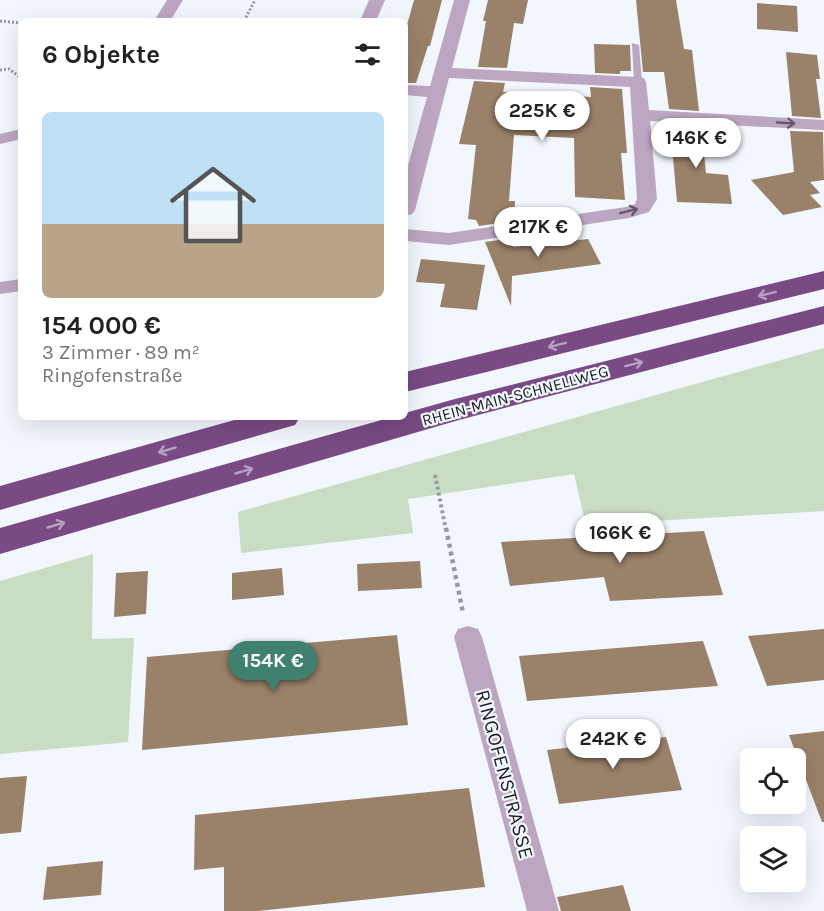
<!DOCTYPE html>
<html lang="de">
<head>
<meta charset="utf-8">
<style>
  :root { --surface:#fff; --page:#f2f2f2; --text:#222; --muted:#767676; --line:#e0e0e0; --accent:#40806f }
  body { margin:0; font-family:Karla,sans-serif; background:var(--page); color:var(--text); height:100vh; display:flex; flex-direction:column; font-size:22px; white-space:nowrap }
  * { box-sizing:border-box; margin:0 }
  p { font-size:20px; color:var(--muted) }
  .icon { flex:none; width:33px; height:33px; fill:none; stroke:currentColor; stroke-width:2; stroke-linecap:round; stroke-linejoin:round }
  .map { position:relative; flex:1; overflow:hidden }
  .panel { position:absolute; left:18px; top:18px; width:390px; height:402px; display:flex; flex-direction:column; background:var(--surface); border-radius:9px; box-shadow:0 6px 24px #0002 }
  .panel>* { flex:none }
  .fabs { position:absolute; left:740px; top:748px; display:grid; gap:12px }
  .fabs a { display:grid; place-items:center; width:66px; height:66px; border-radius:9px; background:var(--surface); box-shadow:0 6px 24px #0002; font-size:30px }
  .price { position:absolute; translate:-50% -51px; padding:0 14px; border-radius:21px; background:#fff; color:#222; font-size:20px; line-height:39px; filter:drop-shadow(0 2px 3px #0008) }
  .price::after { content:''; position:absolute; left:50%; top:36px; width:18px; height:14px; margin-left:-9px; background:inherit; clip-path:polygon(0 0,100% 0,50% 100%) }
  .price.active { background:var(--accent); color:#fff }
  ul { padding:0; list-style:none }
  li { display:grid; align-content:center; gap:12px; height:318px; padding:0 24px }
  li+li { border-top:2px solid var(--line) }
  li span { display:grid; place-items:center; height:186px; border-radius:9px; color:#555 }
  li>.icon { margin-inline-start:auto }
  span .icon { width:108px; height:108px; fill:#fffc; stroke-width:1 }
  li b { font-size:26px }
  h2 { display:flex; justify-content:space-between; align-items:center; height:72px; padding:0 24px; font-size:26px }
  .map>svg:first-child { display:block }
  .green { fill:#c9dcc4 }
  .building { fill:#9a816a }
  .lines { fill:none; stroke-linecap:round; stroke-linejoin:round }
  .path-far2 { stroke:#96999e; stroke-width:3; stroke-dasharray:2 2; stroke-linecap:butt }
  .path-far1 { stroke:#96999e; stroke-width:4; stroke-dasharray:3 3; stroke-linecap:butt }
  .path { stroke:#96999e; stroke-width:4.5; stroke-dasharray:4 4; stroke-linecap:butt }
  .service { fill:#bda6c2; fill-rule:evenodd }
  .minor { fill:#bda6c2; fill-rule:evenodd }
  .motorway { fill:#794a84; fill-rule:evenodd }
  .oneway { stroke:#645b68 }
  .oneway2 { stroke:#b6a0c0 }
  .labels { text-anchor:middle; stroke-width:4.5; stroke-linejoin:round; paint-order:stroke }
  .street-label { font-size:16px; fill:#1b1d1f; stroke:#f2f6fd }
  .near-street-label { font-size:20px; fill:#1b1d1f; stroke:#f2f6fd }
</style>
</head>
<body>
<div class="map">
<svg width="824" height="911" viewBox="0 0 824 911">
  <rect width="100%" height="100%" fill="#f2f6fd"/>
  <path class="green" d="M824,348V511L586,525L574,474L408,499L413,533L241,553L238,512Z
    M93,554L92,639L134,638L128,742L0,754V581Z"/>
  <path class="building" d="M414,0H442L430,46H428L416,83H405V32Z
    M488,0H528L523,24L514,23L507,68L478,67L486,21H483Z
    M636,0H676L684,49L692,50L699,111L669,109L664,72H643Z
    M757,3L797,6L798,32L757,29Z
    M594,44L630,45L631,71H620V74L595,73Z
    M786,52L817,55L820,79H816L821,118L792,116Z
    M474,81L505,83L503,92L591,97L590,87L622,89L627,153H621L625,200L575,197L574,138L514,135L509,201H515L514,221L479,226L476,220L468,219L476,145L459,144Z
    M670,124L701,126L706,173L728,175L732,204L677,202Z
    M790,131L823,132L824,180L810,182L820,193L810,195L822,207L783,215L751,180L794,172Z
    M514,238L513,247L588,239L601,264L512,276L511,306L485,242Z
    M421,259L485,265L477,310L440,307L445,284L416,282Z
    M704,531L723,595L610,601L604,577L510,586L501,542Z
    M420,561L422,588L358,591L357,564Z
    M282,568L284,595L232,600V573Z
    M148,571L146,614L114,617L116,573Z
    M824,629V680L767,686L748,636Z
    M397,635L408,725L142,750L147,657Z
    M703,641L718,686L527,701L519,656Z
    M824,731V822H822L789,735Z
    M666,737L682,790L559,804L547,750Z
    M27,776L21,832L0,834V778Z
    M469,788L485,887L258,911H224V867L194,870L195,815Z
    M103,861L101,895L43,900L47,867Z
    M623,885L631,911H561L557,897Z"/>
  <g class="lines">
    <path class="path-far2" d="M0,21L21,23
      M244,21L255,0
      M0,70L9,69L21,78"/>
    <path class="path-far1" d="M435,475L446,530"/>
    <path class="path" d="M446,528L463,613"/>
    <path class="service" d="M632,43L639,45L642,82L638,85L634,82Z"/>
    <path class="minor" d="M167,0H183L170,21H154Z
      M369,0H385L376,21H360Z
      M454,0H470L452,68L638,77L644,78L646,82L649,110L824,120V130L650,121L657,199L649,212L629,218L449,245L405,241V229L449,233L626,207L635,204L637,199L630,87L449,78L415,210L412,214L405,216V176L427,97L405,95V85L430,86Z
      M21,129V139L0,144V134Z
      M21,279V291L0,294V282Z
      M468,626L478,629L482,637L559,911H527L454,637L458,629Z"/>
    <path class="motorway" d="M824,271V289L405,392V372Z
      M824,306V324L459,420L0,554V528L392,417H405V413L455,399Z
      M245,417H300L295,425L0,510V486Z"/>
  </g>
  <defs><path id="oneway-shaft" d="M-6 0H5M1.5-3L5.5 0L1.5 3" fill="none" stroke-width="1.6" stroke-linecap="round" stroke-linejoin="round" transform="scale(1.5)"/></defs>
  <g class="oneway">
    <use href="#oneway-shaft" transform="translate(786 123) rotate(3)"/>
    <use href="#oneway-shaft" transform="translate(629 211) rotate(-14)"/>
  </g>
  <g class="oneway2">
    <use href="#oneway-shaft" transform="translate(767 294) rotate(166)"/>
    <use href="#oneway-shaft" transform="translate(557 345) rotate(166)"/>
    <use href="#oneway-shaft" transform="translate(634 364) rotate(-14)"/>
    <use href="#oneway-shaft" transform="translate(167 450) rotate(164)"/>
    <use href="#oneway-shaft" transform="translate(244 471) rotate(-16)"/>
    <use href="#oneway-shaft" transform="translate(56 525) rotate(-16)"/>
  </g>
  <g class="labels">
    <g class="street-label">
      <text transform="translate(515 395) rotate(-15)" y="6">RHEIN-MAIN-SCHNELLWEG</text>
    </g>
    <g class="near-street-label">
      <text transform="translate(505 774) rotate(75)" y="7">RINGOFENSTRASSE</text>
    </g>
  </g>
</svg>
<div class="fabs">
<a><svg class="icon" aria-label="locate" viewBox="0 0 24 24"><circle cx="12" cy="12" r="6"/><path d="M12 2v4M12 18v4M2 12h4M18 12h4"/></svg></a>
<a><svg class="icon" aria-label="layers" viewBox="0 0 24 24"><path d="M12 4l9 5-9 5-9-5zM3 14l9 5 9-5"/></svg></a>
</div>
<b class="price" style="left:542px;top:142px">225K €</b>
<b class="price" style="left:696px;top:169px">146K €</b>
<b class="price" style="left:538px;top:258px">217K €</b>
<b class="price" style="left:620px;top:564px">166K €</b>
<b class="price active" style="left:273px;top:692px">154K €</b>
<b class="price" style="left:613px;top:770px">242K €</b>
<section class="panel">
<h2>6 Objekte<svg class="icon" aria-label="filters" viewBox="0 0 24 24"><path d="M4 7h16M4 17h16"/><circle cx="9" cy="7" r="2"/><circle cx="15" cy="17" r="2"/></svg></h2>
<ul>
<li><span style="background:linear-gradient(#bfe0f5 60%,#b9a48a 0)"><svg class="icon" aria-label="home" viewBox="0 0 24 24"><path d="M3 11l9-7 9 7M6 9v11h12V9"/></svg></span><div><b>154 000 €</b><p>3 Zimmer · 89 m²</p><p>Ringofenstraße</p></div></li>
</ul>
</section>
</div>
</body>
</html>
